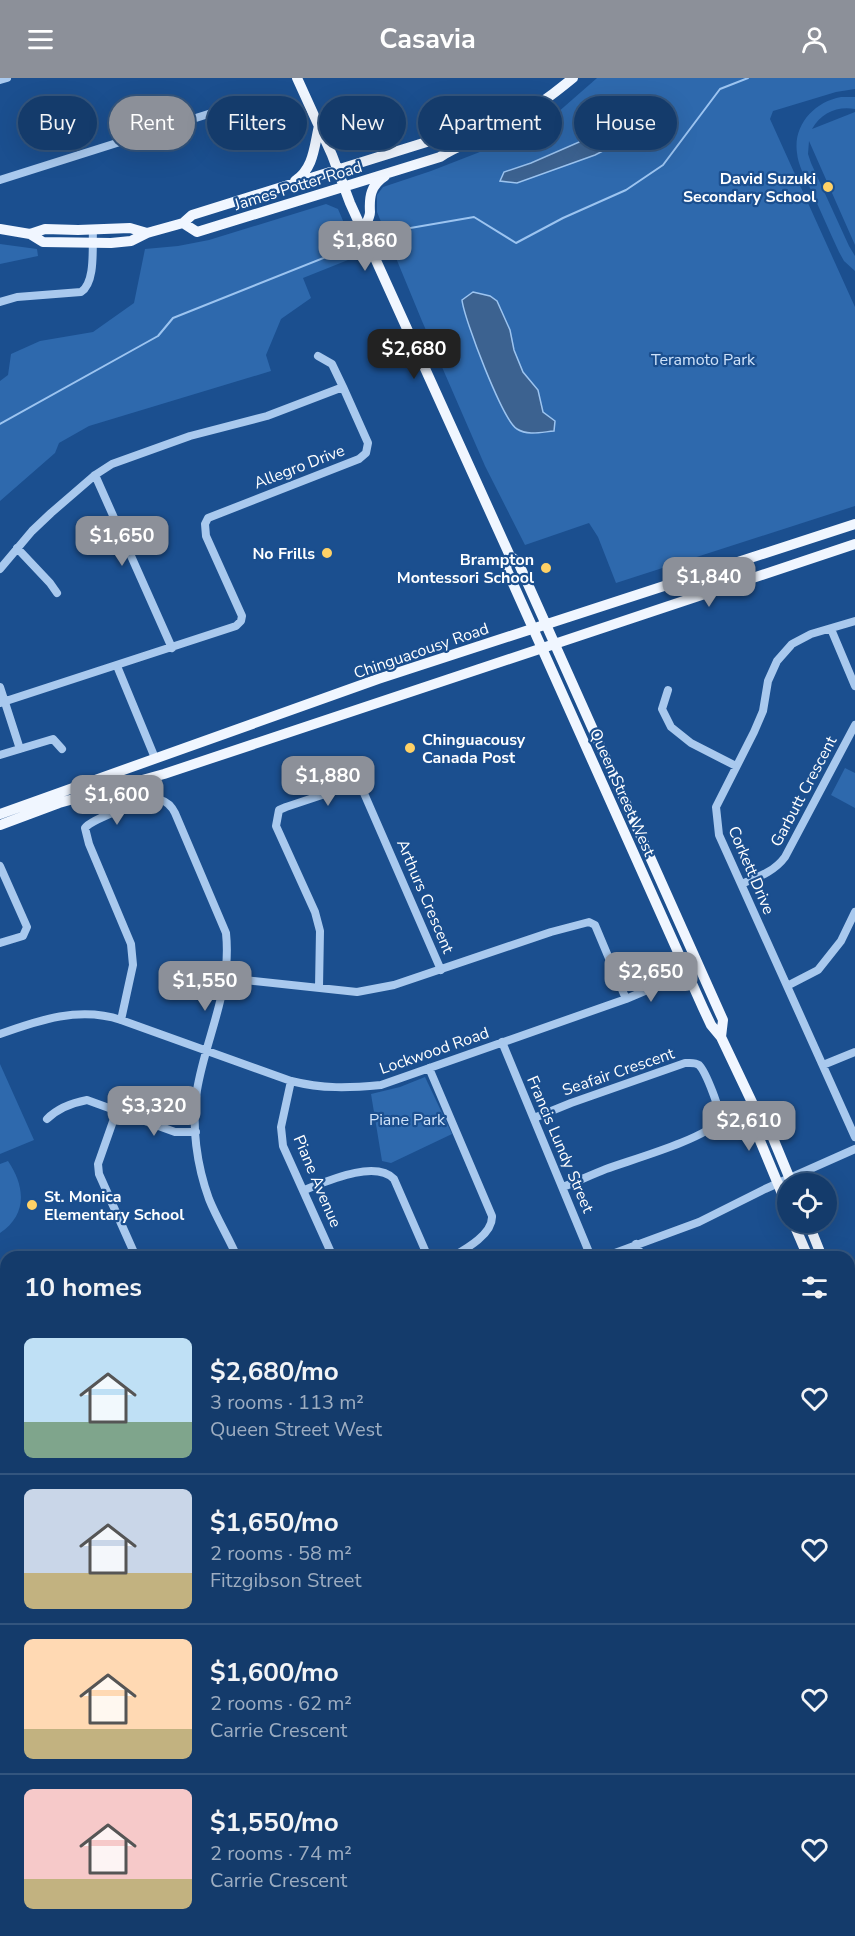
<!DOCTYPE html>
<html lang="en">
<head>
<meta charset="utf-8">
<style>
  :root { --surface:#143b6b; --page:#214673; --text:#f1f3f6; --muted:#9dadc1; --line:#33557e; --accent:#8c9099 }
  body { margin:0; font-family:"Nunito Sans",sans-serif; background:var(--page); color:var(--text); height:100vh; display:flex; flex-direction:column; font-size:22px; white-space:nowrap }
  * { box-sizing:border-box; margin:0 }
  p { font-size:20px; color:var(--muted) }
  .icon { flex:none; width:33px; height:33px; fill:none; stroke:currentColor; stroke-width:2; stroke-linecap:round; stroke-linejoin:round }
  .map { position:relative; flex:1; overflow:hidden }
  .sheet { position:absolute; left:0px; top:1173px; width:855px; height:686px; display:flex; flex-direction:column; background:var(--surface); border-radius:18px 18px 0 0; box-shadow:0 6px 24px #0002,0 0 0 2px var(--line) }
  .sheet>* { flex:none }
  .top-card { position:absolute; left:18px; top:18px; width:819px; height:54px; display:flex; gap:12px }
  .tools { position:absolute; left:777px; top:1095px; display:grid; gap:12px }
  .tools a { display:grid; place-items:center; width:60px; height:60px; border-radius:50%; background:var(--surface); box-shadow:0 6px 24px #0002,0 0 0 2px var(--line); font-size:30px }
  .price { position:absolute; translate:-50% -51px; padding:0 14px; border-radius:12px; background:var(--accent); color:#fff; font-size:20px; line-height:39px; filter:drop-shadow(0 2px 3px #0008) }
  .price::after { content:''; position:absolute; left:50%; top:36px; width:18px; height:14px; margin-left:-9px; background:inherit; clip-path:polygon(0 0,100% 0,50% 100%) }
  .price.active { background:#222; color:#fff }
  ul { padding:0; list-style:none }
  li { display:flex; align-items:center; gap:18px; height:150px; padding:0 24px }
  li+li { border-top:2px solid var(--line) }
  li span { display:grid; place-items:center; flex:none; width:168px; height:120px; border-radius:9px; color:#555 }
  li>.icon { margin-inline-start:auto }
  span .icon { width:72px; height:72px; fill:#fffc; stroke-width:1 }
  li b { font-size:26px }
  h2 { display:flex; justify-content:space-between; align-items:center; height:72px; padding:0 24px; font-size:26px }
  .tag { padding:0 21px; border-radius:27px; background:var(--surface); box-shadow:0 6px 24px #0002,0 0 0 2px var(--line); font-size:21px; line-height:54px }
  .tag.active { background:var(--accent); color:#fff }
  header { display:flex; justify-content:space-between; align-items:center; height:78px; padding:0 24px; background:var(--accent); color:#fff; font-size:27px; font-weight:700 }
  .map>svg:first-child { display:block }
  .green { fill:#2e69ad }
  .water { fill:#3c6290; stroke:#9cc4f0; stroke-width:1.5 }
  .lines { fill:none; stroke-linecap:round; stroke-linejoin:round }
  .stream { stroke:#9cc4f0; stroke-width:2 }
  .minor { stroke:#a9c9ee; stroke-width:8 }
  .major { stroke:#f0f6ff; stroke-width:10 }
  .poi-dot { fill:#ffd166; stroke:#1b4f8f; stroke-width:2 }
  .labels { text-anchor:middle; stroke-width:4.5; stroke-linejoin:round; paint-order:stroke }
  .poi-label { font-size:16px; font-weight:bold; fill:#fff; stroke:#1b4f8f; text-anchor:end }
  .street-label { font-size:16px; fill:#fff; stroke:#1b4f8f }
  .park-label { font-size:16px; fill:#cfe3fa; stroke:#1b4f8f }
</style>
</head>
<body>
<header><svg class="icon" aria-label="menu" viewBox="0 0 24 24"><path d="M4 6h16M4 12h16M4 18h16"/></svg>Casavia<svg class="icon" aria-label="person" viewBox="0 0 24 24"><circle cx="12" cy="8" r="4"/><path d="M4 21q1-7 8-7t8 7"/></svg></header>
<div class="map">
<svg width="855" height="1858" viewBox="0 0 855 1858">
  <rect width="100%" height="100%" fill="#1b4f8f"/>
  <path class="green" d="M597,0H855V11L836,14L773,33L770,41L855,229V428L616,505L598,459L589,445L525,467L485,388L422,243L377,134V117L383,109L431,93L513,61L557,35Z
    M841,19H855V31C837,28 821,35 812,51L855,34V167L809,63L808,76L811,85L849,168L855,178V193L844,183L839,174C829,153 820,131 810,110C805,99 798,87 797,75C793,47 814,24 841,19Z
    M326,126L338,131L358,178L303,200L311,220L281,241L266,277L271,293L89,348L59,365L55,375L0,423V303L8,297L11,276L40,263L93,254L134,225L145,171L178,168L209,162Z
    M0,166L37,171L38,178L0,186Z
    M845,690L855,695V730L831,717Z
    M0,986L34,1062L0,1076Z
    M425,999L452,1056L391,1085L382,1083L371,1016L400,1009Z
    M8,1083C25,1108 28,1136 0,1155V1086Z
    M855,1479V1858H401L399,1853L849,1852V1483Z"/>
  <path class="water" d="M627,23L638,26L646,25L650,31L619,65L595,77L517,105L500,103L504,94L531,85L586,61L598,59L622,34L620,25Z
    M473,214L490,218L497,223L510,252L514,272L523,294L538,312L543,334L555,343L554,353C542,354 528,358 517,351C503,343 464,241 462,222Z"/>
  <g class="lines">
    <path class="stream" d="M393,153L474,139L516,165L563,140L626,112L663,87L720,11L748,0
      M0,346L158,258L173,240L351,169"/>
    <path class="minor" d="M0,2L7,0
      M0,102L240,26L259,28
      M0,224L17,219L81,214C96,204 92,169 93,152
      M318,278L332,286L343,309
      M95,397L172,570
      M17,470L50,505L57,515
      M0,491L32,453L51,435L95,397L112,386L190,358L267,338L343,309L368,365L366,375L359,381L208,440L205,446L206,458L242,538L241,543L236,548L0,625
      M855,543L811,556L792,566L777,583L768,603L763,633L754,654L716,729L719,757L855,1059
      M831,551L855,608
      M117,588L155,680
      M0,609L20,671
      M668,612L662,631L671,649L691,665L736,688
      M0,677L53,661L62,671
      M0,788L27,849L23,858L0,865
      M741,806C758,799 774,794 785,779L855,647
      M226,900L357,914L394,907L551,854L589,844L595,847L626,921
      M787,908L818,892L841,863L855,834
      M319,909L320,853L315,834L276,748L279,732L286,729L346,709L356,708L363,713L441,892
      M121,942L133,887L131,866L89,766L85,750C91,741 150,719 161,722C168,724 172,729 175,735L226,855C232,913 206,958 197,1012C191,1048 197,1088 209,1121C217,1141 229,1160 237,1179
      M0,956C39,942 80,928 121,942L291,1003C323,1011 349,1010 381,1007L626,921L666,904
      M502,964L591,1179
      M823,987L855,974
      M429,990L492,1138C493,1156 466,1171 452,1179
      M291,1003L281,1049L283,1068L333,1179
      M117,1032L98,1086L99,1096L136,1179
      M534,1040L571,1025L685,985C690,985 695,984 699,987C706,994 721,1033 720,1042C706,1061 630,1082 606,1091C591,1097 578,1103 563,1109
      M47,1041C58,1030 71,1025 87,1022L175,1054H196
      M304,1112C325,1104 375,1081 394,1101L428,1179
      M636,1166L642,1179
      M604,1179L699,1144L765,1111L855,1071
      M0,1322H6
      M849,1473L855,1469"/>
    <path class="major" d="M297,0L332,77L350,125L510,478L518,484L723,942L721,959
      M295,103C314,90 314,69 319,48
      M183,145L197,154L440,79C458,67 479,61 499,50C526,37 550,19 573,0
      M0,151L30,156L43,164L111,165L131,163L147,155L183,145L192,137L433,62L455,69
      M363,153C365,147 370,140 370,134C369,118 371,107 385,98
      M30,156L45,151L78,152L130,150L147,155
      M510,478L506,490L703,930L711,947L721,959L759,1039L768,1048L792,1106
      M0,736L378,601L855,446
      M0,747L59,725L164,696L855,466
      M666,904L676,894L686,890L690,892
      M759,1039L756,1053L788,1130
      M793,1144L808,1179
      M808,1144L822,1179
      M849,1260L855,1275"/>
  </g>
  <g class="poi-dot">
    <circle cx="828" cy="109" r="6"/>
    <circle cx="327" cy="475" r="6"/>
    <circle cx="546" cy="490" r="6"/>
    <circle cx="410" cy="670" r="6"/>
    <circle cx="32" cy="1127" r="6"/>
  </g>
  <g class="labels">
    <g class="poi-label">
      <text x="816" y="106">David Suzuki<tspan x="816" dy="18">Secondary School</tspan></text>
      <text x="315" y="481">No Frills</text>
      <text x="534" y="487">Brampton<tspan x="534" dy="18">Montessori School</tspan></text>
      <text x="422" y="667" text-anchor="start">Chinguacousy<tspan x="422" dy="18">Canada Post</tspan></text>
      <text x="44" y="1124" text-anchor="start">St. Monica<tspan x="44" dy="18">Elementary School</tspan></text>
    </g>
    <g class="street-label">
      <text transform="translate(298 107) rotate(-17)" y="6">James Potter Road</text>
      <text transform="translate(299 388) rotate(-21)" y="6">Allegro Drive</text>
      <text transform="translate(421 572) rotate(-19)" y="6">Chinguacousy Road</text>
      <text transform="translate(803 713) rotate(-62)" y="6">Garbutt Crescent</text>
      <text transform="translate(623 714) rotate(66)" y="6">Queen Street West</text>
      <text transform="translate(752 792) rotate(67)" y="6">Corkett Drive</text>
      <text transform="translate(426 818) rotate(67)" y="6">Arthurs Crescent</text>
      <text transform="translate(434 972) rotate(-19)" y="6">Lockwood Road</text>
      <text transform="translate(618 993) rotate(-19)" y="6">Seafair Crescent</text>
      <text transform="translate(561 1066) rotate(67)" y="6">Francis Lundy Street</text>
      <text transform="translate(318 1103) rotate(67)" y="6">Piane Avenue</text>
    </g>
    <g class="park-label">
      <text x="703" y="287">Teramoto Park</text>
      <text x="407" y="1047">Piane Park</text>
    </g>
  </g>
</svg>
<div class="tools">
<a><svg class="icon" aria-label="locate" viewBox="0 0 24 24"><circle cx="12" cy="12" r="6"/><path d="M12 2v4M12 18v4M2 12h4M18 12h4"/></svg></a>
</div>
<b class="price" style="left:365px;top:194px">$1,860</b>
<b class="price active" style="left:414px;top:302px">$2,680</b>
<b class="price" style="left:122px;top:489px">$1,650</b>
<b class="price" style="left:709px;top:530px">$1,840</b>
<b class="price" style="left:328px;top:729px">$1,880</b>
<b class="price" style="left:117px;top:748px">$1,600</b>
<b class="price" style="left:651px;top:925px">$2,650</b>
<b class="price" style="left:205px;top:934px">$1,550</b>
<b class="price" style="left:154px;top:1059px">$3,320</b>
<b class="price" style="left:749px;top:1074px">$2,610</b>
<div class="top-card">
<a class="tag">Buy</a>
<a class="tag active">Rent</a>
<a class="tag">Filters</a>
<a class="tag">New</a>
<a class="tag">Apartment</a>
<a class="tag">House</a>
</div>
<section class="sheet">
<h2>10 homes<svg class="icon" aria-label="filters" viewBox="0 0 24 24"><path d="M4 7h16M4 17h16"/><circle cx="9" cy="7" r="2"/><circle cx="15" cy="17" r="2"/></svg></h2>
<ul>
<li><span style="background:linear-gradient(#bfe0f5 70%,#7fa58c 0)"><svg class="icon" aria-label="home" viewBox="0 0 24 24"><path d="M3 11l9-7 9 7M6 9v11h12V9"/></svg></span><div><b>$2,680/mo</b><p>3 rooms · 113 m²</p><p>Queen Street West</p></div><svg class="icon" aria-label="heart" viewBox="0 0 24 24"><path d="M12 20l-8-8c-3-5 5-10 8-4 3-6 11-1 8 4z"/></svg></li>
<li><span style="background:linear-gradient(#c9d6e8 70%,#c2b280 0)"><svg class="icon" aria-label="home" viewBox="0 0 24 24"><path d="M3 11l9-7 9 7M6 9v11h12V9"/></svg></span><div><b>$1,650/mo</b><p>2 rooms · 58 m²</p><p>Fitzgibson Street</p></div><svg class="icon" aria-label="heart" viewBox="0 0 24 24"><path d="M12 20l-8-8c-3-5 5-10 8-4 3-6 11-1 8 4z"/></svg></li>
<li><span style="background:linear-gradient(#ffd9b3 75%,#c2b280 0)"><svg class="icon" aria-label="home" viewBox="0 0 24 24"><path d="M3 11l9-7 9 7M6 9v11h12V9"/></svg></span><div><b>$1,600/mo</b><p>2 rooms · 62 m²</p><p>Carrie Crescent</p></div><svg class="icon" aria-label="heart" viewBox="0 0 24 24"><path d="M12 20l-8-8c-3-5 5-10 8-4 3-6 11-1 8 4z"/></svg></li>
<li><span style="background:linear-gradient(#f6c9c9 75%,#c2b280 0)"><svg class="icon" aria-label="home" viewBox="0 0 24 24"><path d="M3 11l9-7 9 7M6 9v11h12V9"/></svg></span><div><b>$1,550/mo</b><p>2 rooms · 74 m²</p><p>Carrie Crescent</p></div><svg class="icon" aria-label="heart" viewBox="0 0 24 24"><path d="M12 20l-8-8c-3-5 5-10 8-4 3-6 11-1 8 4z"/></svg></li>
</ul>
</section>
</div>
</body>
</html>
